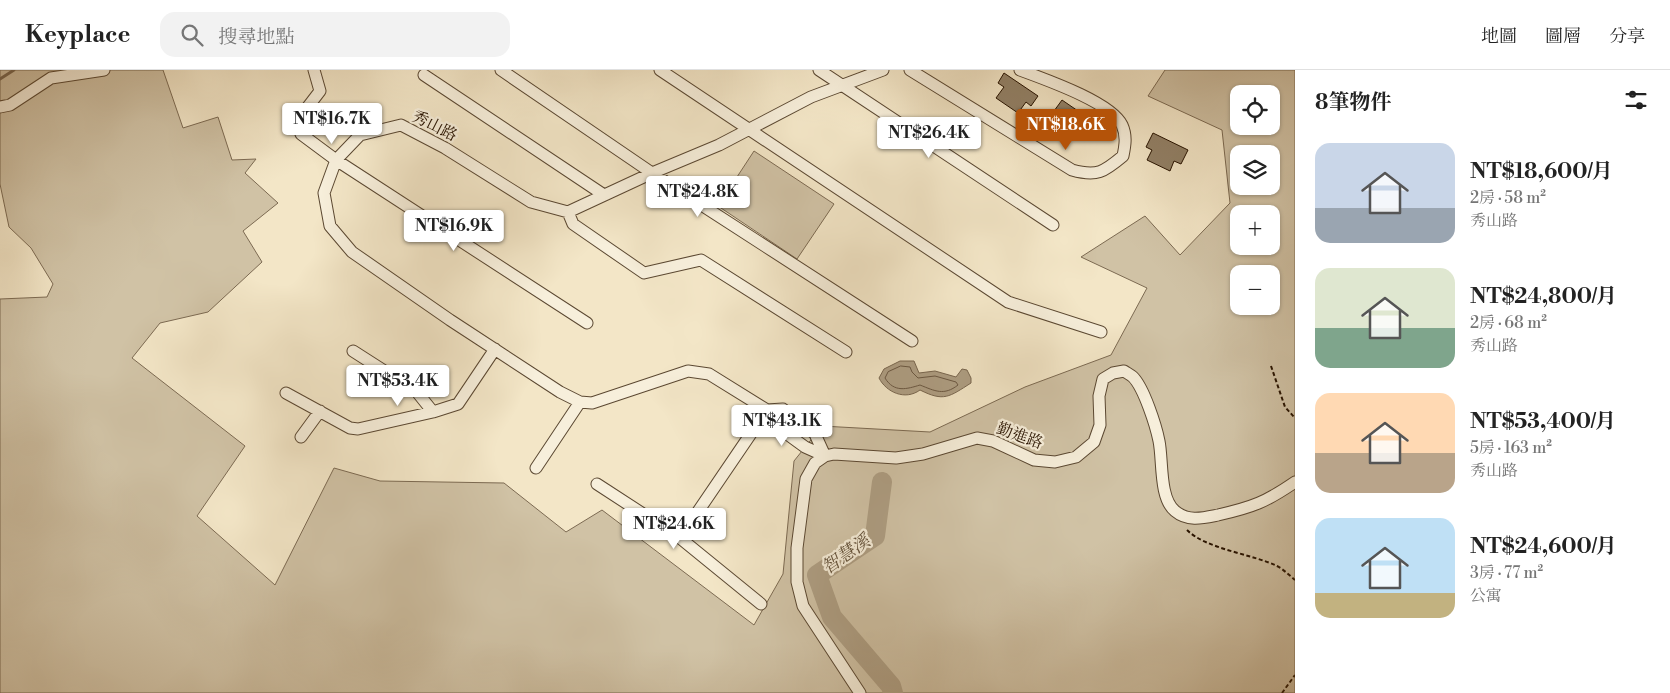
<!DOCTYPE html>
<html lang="zh-TW">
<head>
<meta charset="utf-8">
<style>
  :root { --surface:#fff; --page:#f2f2f2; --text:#222; --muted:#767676; --line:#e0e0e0; --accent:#b45309 }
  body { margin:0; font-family:"Libre Bodoni","Noto Serif TC",serif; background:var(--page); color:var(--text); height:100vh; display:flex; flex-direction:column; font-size:19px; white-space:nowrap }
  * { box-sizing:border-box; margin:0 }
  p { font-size:16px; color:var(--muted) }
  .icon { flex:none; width:28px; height:28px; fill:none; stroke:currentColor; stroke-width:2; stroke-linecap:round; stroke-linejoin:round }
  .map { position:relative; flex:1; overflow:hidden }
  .details { display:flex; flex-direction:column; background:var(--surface); width:375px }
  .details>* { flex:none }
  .buttons { position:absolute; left:1230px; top:15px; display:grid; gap:10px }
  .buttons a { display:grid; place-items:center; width:50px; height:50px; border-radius:10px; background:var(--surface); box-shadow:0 1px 4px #0004; font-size:25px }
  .price { position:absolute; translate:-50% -42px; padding:0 11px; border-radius:5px; background:#fff; color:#222; font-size:16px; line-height:32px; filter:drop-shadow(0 1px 2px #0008) }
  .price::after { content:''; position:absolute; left:50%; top:30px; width:15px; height:11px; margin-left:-8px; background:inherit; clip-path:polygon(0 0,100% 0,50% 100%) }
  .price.current { background:var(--accent); color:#fff }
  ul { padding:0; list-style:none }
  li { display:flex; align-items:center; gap:15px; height:125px; padding:0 20px }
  li span { display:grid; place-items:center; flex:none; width:140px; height:100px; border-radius:15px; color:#555 }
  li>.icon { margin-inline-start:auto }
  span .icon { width:60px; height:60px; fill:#fffc; stroke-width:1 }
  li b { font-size:21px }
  h2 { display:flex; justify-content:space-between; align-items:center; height:60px; padding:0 20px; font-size:21px }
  header { display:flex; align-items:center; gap:30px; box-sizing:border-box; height:70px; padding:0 25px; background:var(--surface); border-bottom:1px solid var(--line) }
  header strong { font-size:24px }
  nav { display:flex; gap:28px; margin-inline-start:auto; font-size:18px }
  .search { width:350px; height:45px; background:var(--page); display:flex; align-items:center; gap:12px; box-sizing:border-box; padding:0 18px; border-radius:15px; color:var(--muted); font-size:19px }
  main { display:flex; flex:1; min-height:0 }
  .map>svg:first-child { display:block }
  .green { fill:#d0c2a5; stroke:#7c6a52; fill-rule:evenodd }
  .water { fill:#ae9e83; stroke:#78664f }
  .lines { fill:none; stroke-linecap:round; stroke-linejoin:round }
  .shore { stroke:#6b5842; stroke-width:1 }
  .stream { stroke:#78664f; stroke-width:3 }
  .river { stroke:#ae9e83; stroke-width:20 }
  .building { fill:#928167; stroke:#281300 }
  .minor-casing { stroke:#5b4832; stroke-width:13 }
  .path { stroke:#281300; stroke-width:2; stroke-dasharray:4 2.5; stroke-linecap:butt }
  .minor { stroke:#f7efdb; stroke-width:11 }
  .labels { text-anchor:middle; stroke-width:4.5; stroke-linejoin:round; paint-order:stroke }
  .street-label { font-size:16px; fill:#281300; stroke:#f7efdb }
  .water-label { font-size:18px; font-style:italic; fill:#64523b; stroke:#f7efdb }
</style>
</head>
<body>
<header>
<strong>Keyplace</strong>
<div class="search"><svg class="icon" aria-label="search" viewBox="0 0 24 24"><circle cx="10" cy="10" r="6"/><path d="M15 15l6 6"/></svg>搜尋地點</div>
<nav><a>地圖</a><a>圖層</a><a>分享</a></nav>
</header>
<main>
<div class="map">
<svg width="1295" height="623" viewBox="0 0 1295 623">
  <rect width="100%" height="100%" fill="#f3e6c7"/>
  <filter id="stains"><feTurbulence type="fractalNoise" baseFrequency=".004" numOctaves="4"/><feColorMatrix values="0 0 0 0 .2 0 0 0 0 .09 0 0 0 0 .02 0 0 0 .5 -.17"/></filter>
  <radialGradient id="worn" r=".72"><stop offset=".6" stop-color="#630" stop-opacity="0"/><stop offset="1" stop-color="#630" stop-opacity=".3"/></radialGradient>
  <path class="green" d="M0,0H163L183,58L218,47L232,90L256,89L245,103L278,133L243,161L262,192L208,242L160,253L132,288L245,376L197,446L275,515L334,398L380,411L504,413L566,462L602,440L754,555L783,504L794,391L822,356L930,362L1025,317L1111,285L1147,218L1081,187L1145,146L1180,185L1230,133L1222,60L1148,26L1165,0H1295V623H0V229L47,227L53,214L31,178L9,157L0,114ZM1239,24H1271V56H1239ZM1239,84H1271V116H1239ZM1239,144H1271V176H1239ZM1239,204H1271V236H1239Z
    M754,81L834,134L797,189L718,136Z"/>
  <path class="water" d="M900,291H914L919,303L935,301L956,307L962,299L967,300L971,308V313C949,327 944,332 920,320C905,331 886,322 879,308L884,299Z"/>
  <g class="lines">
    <path class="shore" d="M901,296L910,297L912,302L918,308L935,306L956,312L958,315C944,326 935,321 920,315C907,319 894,323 885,308L888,302Z"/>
    <path class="stream" d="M0,9L14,0"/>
    <path class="river" d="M882,412L875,466L817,505L832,547L891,616L893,623"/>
  </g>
  <path class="building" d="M1004,3L1038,26L1031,36L1026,32L1018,43L996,28L1004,17L998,13Z
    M1062,30L1097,54L1089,65L1082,60L1076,68L1056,54L1062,46L1054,41Z
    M1153,63L1188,80L1181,94L1174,91L1170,101L1147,90L1152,80L1146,77Z
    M786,347L803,359L798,366L781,354Z"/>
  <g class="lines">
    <g class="minor-casing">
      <path id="minor" d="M314,0L320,21L297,51L301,64L336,90L587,253
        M501,0L652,103L912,271
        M660,0L1008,232L1101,262
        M819,0L1053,155
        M910,0L1072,100C1097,107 1104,102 1123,86C1125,76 1127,66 1122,55C1111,32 1044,9 1020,0
        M424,5L604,125
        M0,37L10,35L51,8L104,0
        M568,142L573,154L644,203L701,190L846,282
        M353,281L417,322L433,342
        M286,323L350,358L358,359L433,342L458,334L495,279
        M767,340L772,353L805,377L825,386
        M301,367L320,341
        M825,386L815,364L783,339L767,340L709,304L688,301L592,333L580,332L560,322L450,250L352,182L330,156L324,123L336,90L360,65L401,55L445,78L531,132L568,142L652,103L719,75L811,27L883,0
        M536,398L580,332
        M597,414L680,468L761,534
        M680,468L767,340
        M860,623L803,536L797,512V478L806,409L815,393L825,386L834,384L896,388L923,384L977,368L993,371L1034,390L1055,392L1076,387L1094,372L1100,355L1099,326L1103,309L1113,303L1124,301C1127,303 1131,305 1133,307C1144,318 1156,356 1159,371C1163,390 1159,428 1175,441C1188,452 1203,448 1218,445C1253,437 1266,432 1295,412"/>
    </g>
    <path class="path" d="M1271,296L1285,337L1295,348
      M1187,460C1206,479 1252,484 1277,496C1283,499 1289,505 1295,510
      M1282,623L1295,605"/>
    <use href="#minor" class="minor"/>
  </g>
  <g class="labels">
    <g class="street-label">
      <text transform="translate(435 55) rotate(27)" y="6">秀山路</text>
      <text transform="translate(1020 365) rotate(20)" y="6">勤進路</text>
    </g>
    <g class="water-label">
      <text transform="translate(846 484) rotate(-35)" y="6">智慧溪</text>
    </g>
  </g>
  <rect width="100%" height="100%" filter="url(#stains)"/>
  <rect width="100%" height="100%" fill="url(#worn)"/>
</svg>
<div class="buttons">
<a><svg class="icon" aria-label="locate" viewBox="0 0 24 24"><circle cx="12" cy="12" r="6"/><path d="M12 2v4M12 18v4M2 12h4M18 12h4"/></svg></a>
<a><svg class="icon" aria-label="layers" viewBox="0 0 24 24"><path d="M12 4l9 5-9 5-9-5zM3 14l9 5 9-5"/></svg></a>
<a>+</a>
<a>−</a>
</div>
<b class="price" style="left:332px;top:75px">NT$16.7K</b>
<b class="price current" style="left:1066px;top:81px">NT$18.6K</b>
<b class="price" style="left:929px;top:89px">NT$26.4K</b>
<b class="price" style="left:698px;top:148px">NT$24.8K</b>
<b class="price" style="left:454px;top:182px">NT$16.9K</b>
<b class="price" style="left:398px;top:337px">NT$53.4K</b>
<b class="price" style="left:782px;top:377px">NT$43.1K</b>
<b class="price" style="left:674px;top:480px">NT$24.6K</b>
</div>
<section class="details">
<h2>8筆物件<svg class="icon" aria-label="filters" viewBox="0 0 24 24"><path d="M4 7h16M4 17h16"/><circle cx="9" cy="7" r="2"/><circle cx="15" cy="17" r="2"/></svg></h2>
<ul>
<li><span style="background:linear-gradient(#c9d6e8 65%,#9aa5b1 0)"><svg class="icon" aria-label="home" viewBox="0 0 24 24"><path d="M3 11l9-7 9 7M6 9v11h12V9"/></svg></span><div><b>NT$18,600/月</b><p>2房 · 58 m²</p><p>秀山路</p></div></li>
<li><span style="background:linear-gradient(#dfe7d0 60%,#7fa58c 0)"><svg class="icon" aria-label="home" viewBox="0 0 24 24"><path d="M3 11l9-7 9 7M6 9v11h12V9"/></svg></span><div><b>NT$24,800/月</b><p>2房 · 68 m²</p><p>秀山路</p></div></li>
<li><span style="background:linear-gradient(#ffd9b3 60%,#b9a48a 0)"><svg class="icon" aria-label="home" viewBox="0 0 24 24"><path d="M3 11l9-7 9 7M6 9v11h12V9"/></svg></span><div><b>NT$53,400/月</b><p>5房 · 163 m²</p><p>秀山路</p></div></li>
<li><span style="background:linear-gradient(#bfe0f5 75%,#c2b280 0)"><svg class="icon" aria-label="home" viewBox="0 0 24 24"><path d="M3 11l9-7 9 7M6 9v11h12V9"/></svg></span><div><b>NT$24,600/月</b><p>3房 · 77 m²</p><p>公寓</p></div></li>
</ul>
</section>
</main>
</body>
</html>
